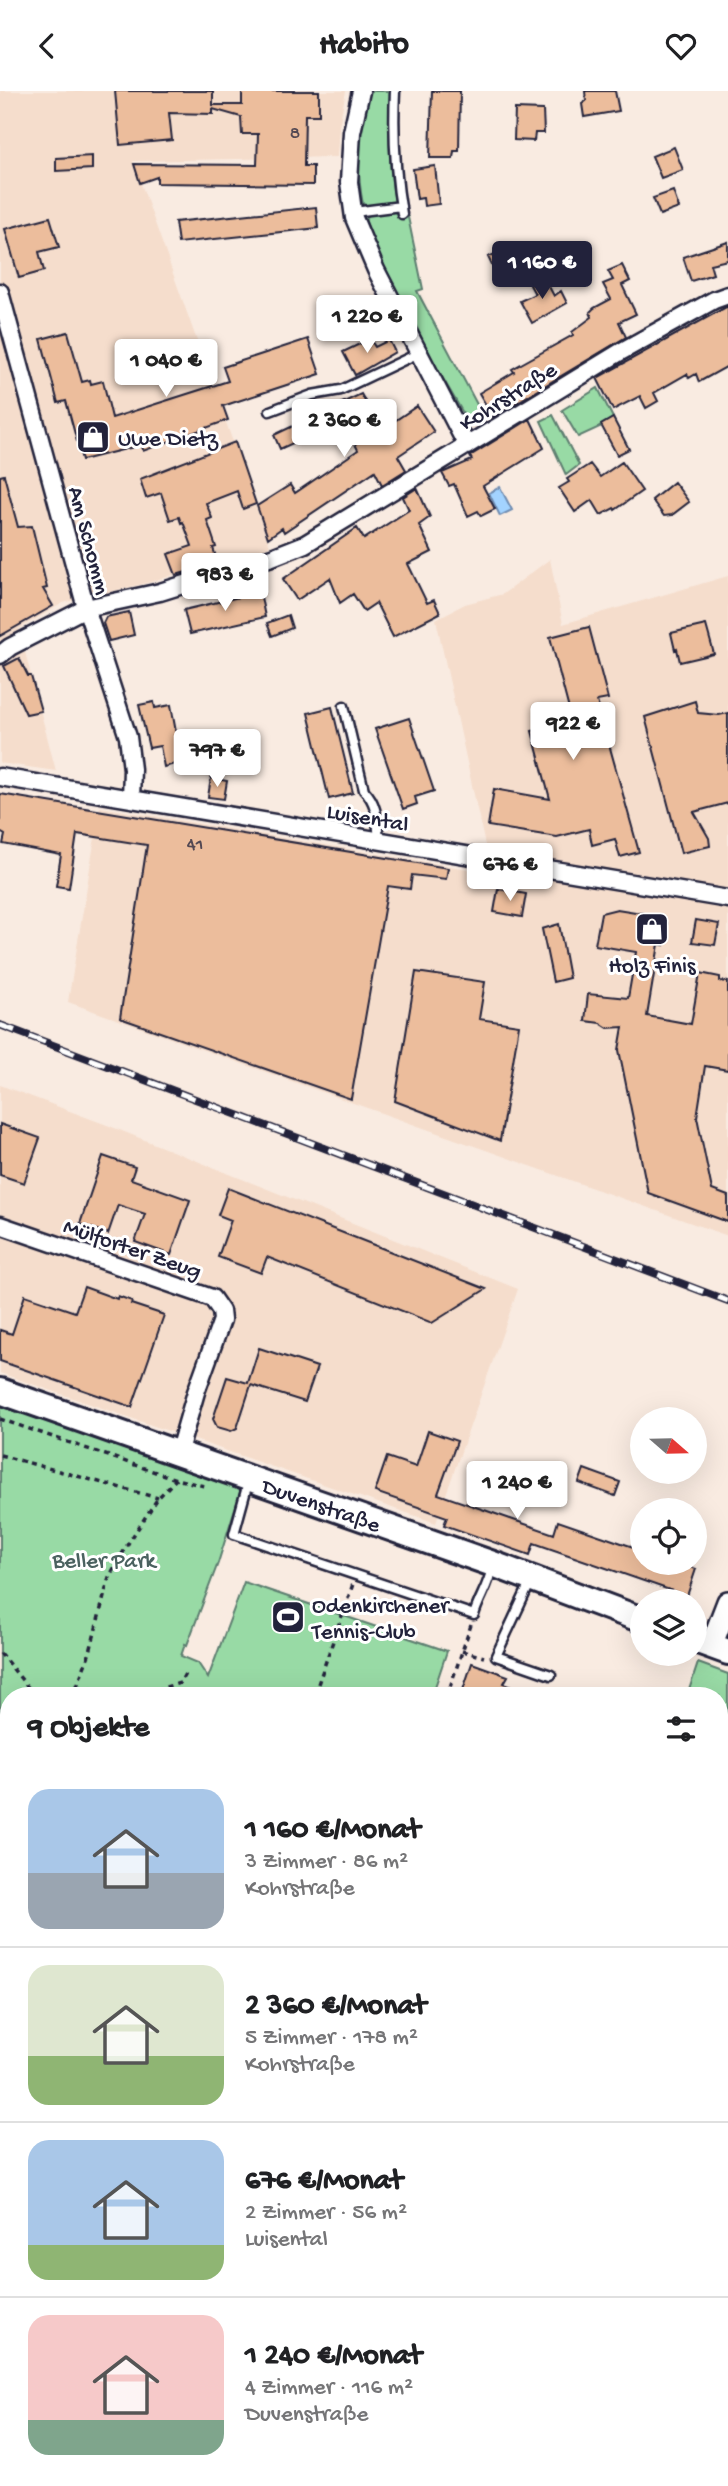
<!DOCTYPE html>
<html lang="de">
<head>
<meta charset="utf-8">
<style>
  :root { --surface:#fff; --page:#f2f2f2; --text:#202124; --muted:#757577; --line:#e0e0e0; --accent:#22223b }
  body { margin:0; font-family:"Gochi Hand",sans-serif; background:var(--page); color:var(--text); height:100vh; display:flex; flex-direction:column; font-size:26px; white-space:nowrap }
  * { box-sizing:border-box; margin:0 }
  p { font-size:23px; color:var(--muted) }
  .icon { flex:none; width:38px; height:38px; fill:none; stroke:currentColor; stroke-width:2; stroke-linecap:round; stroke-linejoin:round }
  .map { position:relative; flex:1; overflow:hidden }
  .drawer { position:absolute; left:0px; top:1596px; width:728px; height:800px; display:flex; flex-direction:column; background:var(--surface); border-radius:28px 28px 0 0; box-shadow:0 7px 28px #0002 }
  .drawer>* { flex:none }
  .needle { width:46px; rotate:110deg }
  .buttons { position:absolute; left:630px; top:1316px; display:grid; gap:14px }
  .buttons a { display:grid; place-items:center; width:77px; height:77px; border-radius:50%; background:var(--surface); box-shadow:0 7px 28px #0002; font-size:35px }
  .price { position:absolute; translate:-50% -60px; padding:0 16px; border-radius:7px; background:#fff; color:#222; font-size:23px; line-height:46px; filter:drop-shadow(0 2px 4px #0008) }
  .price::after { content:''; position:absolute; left:50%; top:42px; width:21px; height:16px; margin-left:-10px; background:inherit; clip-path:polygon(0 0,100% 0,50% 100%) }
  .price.active { background:var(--accent); color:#fff }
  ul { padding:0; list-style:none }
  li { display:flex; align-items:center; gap:21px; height:175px; padding:0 28px }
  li+li { border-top:2px solid var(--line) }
  li span { display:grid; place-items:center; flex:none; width:196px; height:140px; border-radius:21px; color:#555 }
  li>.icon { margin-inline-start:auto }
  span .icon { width:84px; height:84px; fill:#fffc; stroke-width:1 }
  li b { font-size:30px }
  h2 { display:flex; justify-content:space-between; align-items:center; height:84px; padding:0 28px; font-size:30px }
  header { display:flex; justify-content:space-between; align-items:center; height:91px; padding:0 28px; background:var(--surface); font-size:32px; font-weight:700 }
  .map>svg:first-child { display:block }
  .built { fill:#f5ddcc }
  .green { fill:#98daa5; stroke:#5d7e70; stroke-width:2 }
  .water { fill:#a3d3ff; stroke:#6f8cb1; stroke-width:2 }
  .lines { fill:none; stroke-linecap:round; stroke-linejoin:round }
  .stream { stroke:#6f8cb1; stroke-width:5 }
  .building { fill:#ecbd9c; stroke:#22223b; stroke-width:2 }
  .service-casing { stroke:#22223b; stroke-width:13 }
  .minor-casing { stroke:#22223b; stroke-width:21 }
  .secondary-casing { stroke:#22223b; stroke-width:26 }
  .primary-casing { stroke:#22223b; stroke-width:30 }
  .path { stroke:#22223b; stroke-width:3.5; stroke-dasharray:5 5; stroke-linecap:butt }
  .service { stroke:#fff; stroke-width:8 }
  .minor { stroke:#fff; stroke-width:16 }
  .secondary { stroke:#fff; stroke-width:21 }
  .primary { stroke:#fff; stroke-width:24 }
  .rail-casing { stroke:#22223b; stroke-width:8 }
  .rail { stroke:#fff; stroke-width:5; stroke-dasharray:16; stroke-linecap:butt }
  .labels { text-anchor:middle; stroke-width:6; stroke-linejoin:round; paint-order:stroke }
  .number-label { font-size:19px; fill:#544953 }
  .street-label { font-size:23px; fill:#22223b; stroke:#fff }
  .poi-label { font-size:23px; fill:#22223b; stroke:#fff; text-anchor:start }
  .park-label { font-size:23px; fill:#4b6260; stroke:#fff }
</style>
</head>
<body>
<header><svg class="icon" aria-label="back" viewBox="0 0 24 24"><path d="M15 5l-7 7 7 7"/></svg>Habito<svg class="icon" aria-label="heart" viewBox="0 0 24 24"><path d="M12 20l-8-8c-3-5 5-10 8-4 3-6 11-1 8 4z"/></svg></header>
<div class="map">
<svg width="728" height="2395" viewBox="0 0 728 2395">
  <rect width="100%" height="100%" fill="#f9ebe1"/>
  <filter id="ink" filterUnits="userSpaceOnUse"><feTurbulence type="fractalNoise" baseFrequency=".0143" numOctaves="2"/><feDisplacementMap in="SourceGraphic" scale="14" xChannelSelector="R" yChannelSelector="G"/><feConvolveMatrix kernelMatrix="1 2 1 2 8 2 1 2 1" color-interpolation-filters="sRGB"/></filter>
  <g filter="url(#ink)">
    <path class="built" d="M0,0H346L339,35L337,66L133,70L270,455L151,491L63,512L19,538L56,680L0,672Z
      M550,468L563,533L728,485V1145L68,911L100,716L491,782L436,528L465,513L503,503Z
      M0,994L107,1034L518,1198L436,1432L0,1282Z
      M144,2387H211L230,2395H143Z"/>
    <path class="green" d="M368,0H391C389,37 388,75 395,111L371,116L363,113C355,75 360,38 368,0Z
      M397,120L399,127L408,126L423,198L417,200L481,321L467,329L434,272L378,164L365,128L369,124Z
      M598,297L613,327L602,335L578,346L562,319Z
      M553,324L579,374L566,384L541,330Z
      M0,1311L242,1395L218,1472L187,1554L185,1553L181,1565L198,1572L208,1587L244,1491L447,1560L432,1605H9V2083L0,2077Z
      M698,1572L728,1583L727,2114L719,2112V1605H687Z"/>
    <path class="water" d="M500,396L512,419L500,425L489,402Z"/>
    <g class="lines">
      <path class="stream" d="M0,1712L9,1714
        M719,1859L728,1862"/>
    </g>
    <path class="building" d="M115,0H213V14H242V0H319V24H305L304,75H313V94L157,92V86L140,92L134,73L257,74L258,43H242L241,26L213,18V23L169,22L172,49L120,54Z
      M432,0H460L459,60H454L453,67H430Z
      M585,0H615L619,20L584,26L582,13L586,10Z
      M515,18L543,19L544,42H535L534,50L514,49Z
      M674,56L683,79L661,87L652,65Z
      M92,65V78L56,80V67Z
      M435,75L439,113L424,115L423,107L417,108L413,78Z
      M673,100L679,117L660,124L653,107Z
      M316,116L318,137L178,152L175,131Z
      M50,126L59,156L39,161L44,180L19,187L5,138Z
      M728,151V169L710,173L713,183L691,190L683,166Z
      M509,157L521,182L500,191L488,166Z
      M622,174L630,190L622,194L636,223L619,231L626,246L493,326L479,302L514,281L512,278L573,244L572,241L592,226L590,221L594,217L611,208L603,193L613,189L608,180Z
      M545,188L554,205L561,200L567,212L532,232L520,210L535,203L530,194Z
      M728,215V275L699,291L696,283L689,287L687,283L654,302L658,310L646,317L640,305L613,319L597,287Z
      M68,241L82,291L90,289L91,293L103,290L112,327L228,290L223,276L308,248L320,283L223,315L228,329L143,360L142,354L82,369L66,310L58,312L41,248Z
      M370,248L375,256L389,249L395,261L355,284L343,261Z
      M361,303L381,339L417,315L434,341L398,365L406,379L382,394L375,380L284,441L282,437L268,447L257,415L290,394L295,402L358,359L343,329L280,358L274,344Z
      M613,327L629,358L617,364L601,334Z
      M530,328L544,357L483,395L495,418L481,425L478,420L468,425L454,393L449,395L442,382L472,369L470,365Z
      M235,351L256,413L243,418L237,400L206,412L212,427L207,429L216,456L213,457L218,472L176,484L168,463L192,455L183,431L181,432L179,426L170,429L161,402L146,407L140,388Z
      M622,371L642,400L615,419L614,417L601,424L592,409L575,421L559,397L569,391L567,388L590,373L600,386Z
      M4,384L18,436L32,435L47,497L43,498L53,515L0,545V385Z
      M674,391L689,411L672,424L664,425L652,409Z
      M417,397L430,426L419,434L432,461L408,473L427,512L434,509L440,522L393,546L376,512L364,520L353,503L340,512L330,487L297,509L283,488L357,437L364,448L409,419L403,406Z
      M260,501L265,526L190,543L184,519Z
      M129,521L134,544L109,550L103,532L106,526Z
      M288,524L292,537L272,545L267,532Z
      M706,534L714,563L680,571L677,558L675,559L671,542Z
      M589,536L608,608L597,610L639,761L620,766L615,748L592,754L589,738L557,746L488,735L494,698L550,708L532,640L572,630L550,546Z
      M19,567L28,585H31L41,620L26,623L4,575Z
      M695,610L698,622L719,624L728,622V712L694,721L709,747L710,755L681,762L645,626Z
      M154,611L155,617L171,614L178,652L189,650L193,668L164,676L160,655L149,657L139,614Z
      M332,616L353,702L329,708L308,622Z
      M409,627L434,700L415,706L417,713L403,718L375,638Z
      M211,687L227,690L224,708L208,706Z
      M0,703L448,777L446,788L412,784L410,798L388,795L351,1008L120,927L147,754L77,743L69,797L56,795L61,764L3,753L5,744L0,741Z
      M498,798L526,803L522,826L494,821Z
      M617,818L642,822L641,827L667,832L664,854L659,853L647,925L691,933L700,882L720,886V890L728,891V979L705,975L697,1026L712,1099L728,1105V1131L648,1102L619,959L623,936L608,937L600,932L585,930L588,903L628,907L636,861L595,854L601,822Z
      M696,829L719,833L715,854L692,851Z
      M559,833L569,887L553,891L542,838Z
      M416,881L485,891L479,928L519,934L500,1050L395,1010Z
      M0,1033L40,1047L24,1092L0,1084Z
      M103,1065L135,1076L131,1088L190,1109L171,1164L135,1151L145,1123L118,1114L108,1143L80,1133Z
      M228,1097L379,1156L486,1198L432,1232L267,1166L261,1182L218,1166L231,1129L218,1124Z
      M84,1196L117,1208L118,1205L132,1210L131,1213L164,1224L132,1316L0,1270V1239L12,1243L25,1204L75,1221Z
      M259,1257L317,1276L305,1311L251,1294L237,1337L231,1340L217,1336L213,1328L227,1286L248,1292Z
      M428,1340L457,1350L438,1403L554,1443L558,1430L642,1459V1472H678L696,1478L687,1505L534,1452L530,1464L444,1434L447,1426L375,1401L387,1366L416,1376Z
      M584,1378L620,1391L615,1405L579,1392Z
      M472,1572L508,1585L504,1592L534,1603V1605H461Z"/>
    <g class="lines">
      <g class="service-casing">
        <path id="service" d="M395,0C393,41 395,82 402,123
          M354,121L401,115
          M270,320L312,304L341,299L419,262
          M344,615L364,699C378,713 377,730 379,750
          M248,1392L234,1443L474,1524C479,1507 489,1494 492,1476
          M531,1490L496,1565L551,1584"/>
      </g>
      <g class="minor-casing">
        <path id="minor" d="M361,0L352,41L349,91L354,127L376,179L467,355
          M0,201L86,517L128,646L132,678L131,708
          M0,564L10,556L86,517L160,501L272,466L305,453L622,260L714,209L728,204
          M0,686L728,808
          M0,1134L212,1207L221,1220L222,1229L196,1301L178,1363
          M719,2186L728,2161
          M0,2190L9,2193
          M719,2320L728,2325
          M438,2395L439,2387
          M646,2395L649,2387"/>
      </g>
      <g class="secondary-casing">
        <path id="secondary" d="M711,1555L728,1511"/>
      </g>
      <g class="primary-casing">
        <g id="primary">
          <path id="s1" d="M0,1300L493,1473L642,1529"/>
          <path d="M695,1549L728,1561"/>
        </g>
      </g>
      <path class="path" d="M0,1328L176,1388L208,1396
        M0,1364L158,1407
        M462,1560L484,1566
        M0,1562L35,1605
        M318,1593L353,1493
        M77,1596L141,1603L180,1592L187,1579
        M73,1605L90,1561L109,1486L129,1451L158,1407L176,1388
        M447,1605L471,1534
        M0,1670H9
        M0,1759L9,1761
        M719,1813L728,1817
        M719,1915L728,1917
        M0,2017L9,2019
        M719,2085L728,2084
        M547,2395L549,2387"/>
      <use href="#service" class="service"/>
      <use href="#minor" class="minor"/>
      <use href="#secondary" class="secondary"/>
      <use href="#primary" class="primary"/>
      <g class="rail-casing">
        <path id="rail" d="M0,934L728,1210"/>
      </g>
      <use href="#rail" class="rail"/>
    </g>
  </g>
  <defs>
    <g id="shop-square" transform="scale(1.75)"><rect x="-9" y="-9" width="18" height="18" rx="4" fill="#22223b" stroke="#fff"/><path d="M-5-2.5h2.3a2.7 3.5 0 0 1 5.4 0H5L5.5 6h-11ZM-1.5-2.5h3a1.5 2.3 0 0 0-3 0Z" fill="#fff"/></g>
    <g id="stadium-square" transform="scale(1.75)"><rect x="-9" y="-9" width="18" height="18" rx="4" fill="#22223b" stroke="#fff"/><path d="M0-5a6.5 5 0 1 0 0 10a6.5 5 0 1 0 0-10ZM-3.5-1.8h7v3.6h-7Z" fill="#fff"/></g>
  </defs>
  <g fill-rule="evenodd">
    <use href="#shop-square" x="93" y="346"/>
    <use href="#shop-square" x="652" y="838"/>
    <use href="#stadium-square" x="288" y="1526"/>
  </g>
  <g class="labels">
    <g class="number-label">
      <text x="295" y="47">8</text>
      <text x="195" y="758">41</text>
    </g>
    <g class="street-label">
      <text transform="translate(507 304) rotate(-32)" y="8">Kohrstraße</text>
      <text transform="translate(91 449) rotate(75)" y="8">Am Schomm</text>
      <text transform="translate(368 725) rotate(10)" y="8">Luisental</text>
      <text transform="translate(133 1156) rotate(19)" y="8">Mülforter Zeug</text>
      <text dy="8" stroke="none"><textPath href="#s1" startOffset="341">Duvenstraße</textPath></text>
    </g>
    <g class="poi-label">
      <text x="118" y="354">Uwe Dietz</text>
      <text x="652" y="881" text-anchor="middle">Holz Finis</text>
      <text x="312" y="1521">Odenkirchener<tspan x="312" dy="26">Tennis-Club</tspan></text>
    </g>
    <g class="park-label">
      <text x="104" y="1476">Beller Park</text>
    </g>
  </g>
</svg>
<div class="buttons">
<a><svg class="needle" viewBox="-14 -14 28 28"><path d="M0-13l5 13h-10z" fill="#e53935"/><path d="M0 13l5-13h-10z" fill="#757577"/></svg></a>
<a><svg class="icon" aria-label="locate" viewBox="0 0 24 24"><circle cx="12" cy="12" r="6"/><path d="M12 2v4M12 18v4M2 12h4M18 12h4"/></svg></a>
<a><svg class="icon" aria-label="layers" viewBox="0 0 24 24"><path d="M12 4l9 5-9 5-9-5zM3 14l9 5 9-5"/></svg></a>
</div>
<b class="price active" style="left:542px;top:210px">1 160 €</b>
<b class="price" style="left:367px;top:264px">1 220 €</b>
<b class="price" style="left:166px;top:308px">1 040 €</b>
<b class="price" style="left:344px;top:368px">2 360 €</b>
<b class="price" style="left:225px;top:522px">983 €</b>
<b class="price" style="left:573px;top:671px">922 €</b>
<b class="price" style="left:217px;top:698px">797 €</b>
<b class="price" style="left:510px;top:812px">676 €</b>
<b class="price" style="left:517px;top:1430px">1 240 €</b>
<section class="drawer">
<h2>9 Objekte<svg class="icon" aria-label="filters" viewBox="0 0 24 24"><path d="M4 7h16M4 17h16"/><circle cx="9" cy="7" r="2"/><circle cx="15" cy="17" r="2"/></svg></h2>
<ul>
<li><span style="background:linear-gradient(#a9c7e8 60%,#9aa5b1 0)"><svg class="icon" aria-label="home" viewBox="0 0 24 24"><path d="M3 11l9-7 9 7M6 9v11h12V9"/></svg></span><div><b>1 160 €/Monat</b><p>3 Zimmer · 86 m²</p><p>Kohrstraße</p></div></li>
<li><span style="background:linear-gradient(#dfe7d0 65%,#8fb573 0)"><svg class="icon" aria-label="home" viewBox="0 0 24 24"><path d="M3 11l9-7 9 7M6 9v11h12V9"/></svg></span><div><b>2 360 €/Monat</b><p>5 Zimmer · 178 m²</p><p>Kohrstraße</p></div></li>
<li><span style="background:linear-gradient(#a9c7e8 75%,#8fb573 0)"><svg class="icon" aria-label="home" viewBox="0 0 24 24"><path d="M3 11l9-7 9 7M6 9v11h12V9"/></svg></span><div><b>676 €/Monat</b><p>2 Zimmer · 56 m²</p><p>Luisental</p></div></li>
<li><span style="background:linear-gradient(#f6c9c9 75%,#7fa58c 0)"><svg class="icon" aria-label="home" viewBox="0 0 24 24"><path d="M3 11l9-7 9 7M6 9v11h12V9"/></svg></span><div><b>1 240 €/Monat</b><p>4 Zimmer · 116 m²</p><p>Duvenstraße</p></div></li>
</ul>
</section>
</div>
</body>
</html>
